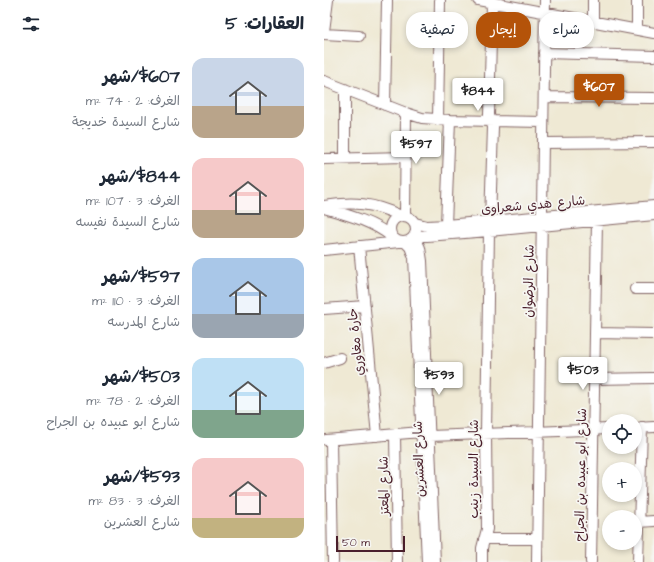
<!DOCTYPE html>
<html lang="ar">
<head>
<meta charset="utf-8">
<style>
  :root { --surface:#fff; --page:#f6f6f7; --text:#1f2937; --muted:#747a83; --accent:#b45309 }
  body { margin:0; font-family:"Architects Daughter","Playpen Sans Arabic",sans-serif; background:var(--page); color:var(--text); direction:rtl; height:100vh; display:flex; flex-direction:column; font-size:15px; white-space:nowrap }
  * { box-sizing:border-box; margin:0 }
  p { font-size:13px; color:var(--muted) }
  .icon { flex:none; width:22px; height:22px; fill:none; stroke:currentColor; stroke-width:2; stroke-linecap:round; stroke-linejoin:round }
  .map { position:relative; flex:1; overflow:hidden; direction:ltr }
  .details { display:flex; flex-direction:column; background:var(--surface); width:324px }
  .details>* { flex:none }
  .hud { position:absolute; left:12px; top:12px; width:258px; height:36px; direction:rtl; display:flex; gap:8px }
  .tools { position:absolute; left:278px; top:414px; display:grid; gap:8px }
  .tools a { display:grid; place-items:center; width:40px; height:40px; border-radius:50%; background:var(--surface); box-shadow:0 2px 6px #0003; font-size:20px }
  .scale { position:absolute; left:12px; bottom:10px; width:69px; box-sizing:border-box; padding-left:4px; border:2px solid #4a1f2b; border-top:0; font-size:11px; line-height:14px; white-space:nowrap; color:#4a1f2b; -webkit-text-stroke:3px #f6f6f2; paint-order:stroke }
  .price { position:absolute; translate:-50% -34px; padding:0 9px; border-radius:4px; background:#fff; color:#222; font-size:13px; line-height:26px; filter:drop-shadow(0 1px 2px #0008) }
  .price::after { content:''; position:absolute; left:50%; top:24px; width:12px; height:9px; margin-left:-6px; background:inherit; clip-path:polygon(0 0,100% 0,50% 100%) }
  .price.on { background:var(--accent); color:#fff }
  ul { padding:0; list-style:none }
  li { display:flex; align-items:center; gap:12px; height:100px; padding:0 20px }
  li span { display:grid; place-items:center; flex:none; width:112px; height:80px; border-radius:12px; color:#555 }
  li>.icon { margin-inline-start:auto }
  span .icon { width:48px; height:48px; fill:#fffc; stroke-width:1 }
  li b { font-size:17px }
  h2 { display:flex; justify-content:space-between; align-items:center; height:48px; padding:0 20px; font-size:17px }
  .pill { padding:0 14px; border-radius:16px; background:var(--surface); box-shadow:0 2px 6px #0003; font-size:14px; line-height:36px }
  .pill.on { background:var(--accent); color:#fff }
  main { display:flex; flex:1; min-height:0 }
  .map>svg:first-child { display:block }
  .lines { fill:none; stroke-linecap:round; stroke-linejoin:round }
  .minor-casing { stroke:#846666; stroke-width:12 }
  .minor { stroke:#fff; stroke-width:10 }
  .labels { text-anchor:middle; stroke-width:3.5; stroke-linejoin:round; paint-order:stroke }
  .street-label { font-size:13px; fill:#4a1f2b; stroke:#f6f6f2 }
</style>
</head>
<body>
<main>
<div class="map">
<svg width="330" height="562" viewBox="0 0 330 562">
  <rect width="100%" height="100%" fill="#f6f6f2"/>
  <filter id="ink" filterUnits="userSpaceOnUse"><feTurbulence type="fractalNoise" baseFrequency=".025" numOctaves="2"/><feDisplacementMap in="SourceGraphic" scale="8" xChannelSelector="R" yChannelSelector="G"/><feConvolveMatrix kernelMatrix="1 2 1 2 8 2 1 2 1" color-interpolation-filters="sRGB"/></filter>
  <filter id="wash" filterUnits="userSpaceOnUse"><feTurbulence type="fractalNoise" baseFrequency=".012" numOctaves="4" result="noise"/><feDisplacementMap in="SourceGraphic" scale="16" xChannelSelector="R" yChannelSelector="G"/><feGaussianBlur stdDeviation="0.9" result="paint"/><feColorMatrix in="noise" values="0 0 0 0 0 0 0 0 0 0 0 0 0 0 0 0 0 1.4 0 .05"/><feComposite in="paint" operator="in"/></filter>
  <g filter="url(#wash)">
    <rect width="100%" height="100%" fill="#efe9d4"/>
  </g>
  <g filter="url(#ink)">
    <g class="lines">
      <g class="minor-casing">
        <path id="minor" d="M154,0L330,33
          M269,22V0
          M313,30V0
          M0,31L4,0
          M0,34L35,36
          M220,53L330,56
          M0,81L82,113L98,118L126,120L219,122
          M220,97L330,98
          M61,105L63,0
          M114,120L116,0
          M219,143L330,142
          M21,158V89
          M0,159L81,157
          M0,206C29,201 50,203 77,216
          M0,208C24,215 48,221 68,237
          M66 229a13 13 0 1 1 26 0a13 13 0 1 1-26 0Z
          M81,216L82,113
          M166,221L169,127L165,115L168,3
          M91,223L103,226L122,225L330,206
          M122,225L126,120
          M92,235L103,236L165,231L330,215
          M91,237L96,248L98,261L111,562
          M82,243L86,247L90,257L103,562
          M35,246L53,436
          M0,250L75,242
          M311,289H330
          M0,309L41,306
          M271,333L330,334
          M0,363L16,358
          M270,379L330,378
          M312,428L330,427
          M71,434L73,562
          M106,436L285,429
          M2,440L97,432
          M7,440L9,562
          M315,522L330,521
          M160,539H213
          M158,562V548L163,529L162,433L165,231
          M213,562L221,0
          M267,562L273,220
          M314,562L318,427"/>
      </g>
      <use href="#minor" class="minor"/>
    </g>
  </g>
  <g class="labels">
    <g class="street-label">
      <text transform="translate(209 204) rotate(-5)" y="5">شارع هدي شعراوى</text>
      <text transform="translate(204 281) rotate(-89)" y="5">شارع الرضوان</text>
      <text transform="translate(31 342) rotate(-96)" y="5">حارة مغاوري</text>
      <text transform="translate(94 459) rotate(-92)" y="5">شارع العشرين</text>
      <text transform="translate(149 469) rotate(-90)" y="5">شارع السيدة زينب</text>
      <text transform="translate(256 475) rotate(-89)" y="5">شارع ابو عبيده بن الجراح</text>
      <text transform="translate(59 486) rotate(-91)" y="5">شارع المعتز</text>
    </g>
  </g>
</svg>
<div class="tools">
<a><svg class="icon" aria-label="locate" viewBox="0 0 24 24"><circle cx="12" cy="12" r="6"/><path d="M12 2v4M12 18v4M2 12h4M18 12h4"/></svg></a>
<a>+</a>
<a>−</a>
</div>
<div class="scale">50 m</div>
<b class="price on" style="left:275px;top:108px">$607</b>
<b class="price" style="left:154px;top:112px">$844</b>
<b class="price" style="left:92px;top:165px">$597</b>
<b class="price" style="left:259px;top:391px">$503</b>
<b class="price" style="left:115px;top:396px">$593</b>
<div class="hud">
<a class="pill">شراء</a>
<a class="pill on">إيجار</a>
<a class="pill">تصفية</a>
</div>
</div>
<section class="details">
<h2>العقارات: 5<svg class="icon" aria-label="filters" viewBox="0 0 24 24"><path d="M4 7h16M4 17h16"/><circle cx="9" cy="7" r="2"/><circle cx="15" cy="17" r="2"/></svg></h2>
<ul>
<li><span style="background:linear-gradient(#c9d6e8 60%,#b9a48a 0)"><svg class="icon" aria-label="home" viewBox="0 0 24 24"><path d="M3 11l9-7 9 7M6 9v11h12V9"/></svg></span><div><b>$607/شهر</b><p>الغرف: 2 · 74 m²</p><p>شارع السيدة خديجة</p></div></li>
<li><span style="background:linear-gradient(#f6c9c9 65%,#b9a48a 0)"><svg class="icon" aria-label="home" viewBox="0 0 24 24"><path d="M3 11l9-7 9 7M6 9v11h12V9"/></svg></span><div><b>$844/شهر</b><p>الغرف: 3 · 107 m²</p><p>شارع السيدة نفيسه</p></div></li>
<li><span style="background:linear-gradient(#a9c7e8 70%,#9aa5b1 0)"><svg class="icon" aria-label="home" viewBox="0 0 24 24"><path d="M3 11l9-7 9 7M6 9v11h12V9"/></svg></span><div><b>$597/شهر</b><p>الغرف: 3 · 110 m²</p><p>شارع المدرسه</p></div></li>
<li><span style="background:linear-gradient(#bfe0f5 65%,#7fa58c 0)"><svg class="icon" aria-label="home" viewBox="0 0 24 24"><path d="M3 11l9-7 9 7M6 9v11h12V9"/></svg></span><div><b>$503/شهر</b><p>الغرف: 2 · 78 m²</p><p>شارع ابو عبيده بن الجراح</p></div></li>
<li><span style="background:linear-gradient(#f6c9c9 75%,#c2b280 0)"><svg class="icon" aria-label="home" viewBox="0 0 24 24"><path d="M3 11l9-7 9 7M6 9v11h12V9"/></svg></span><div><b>$593/شهر</b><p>الغرف: 3 · 83 m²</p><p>شارع العشرين</p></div></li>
</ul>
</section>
</main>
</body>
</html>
